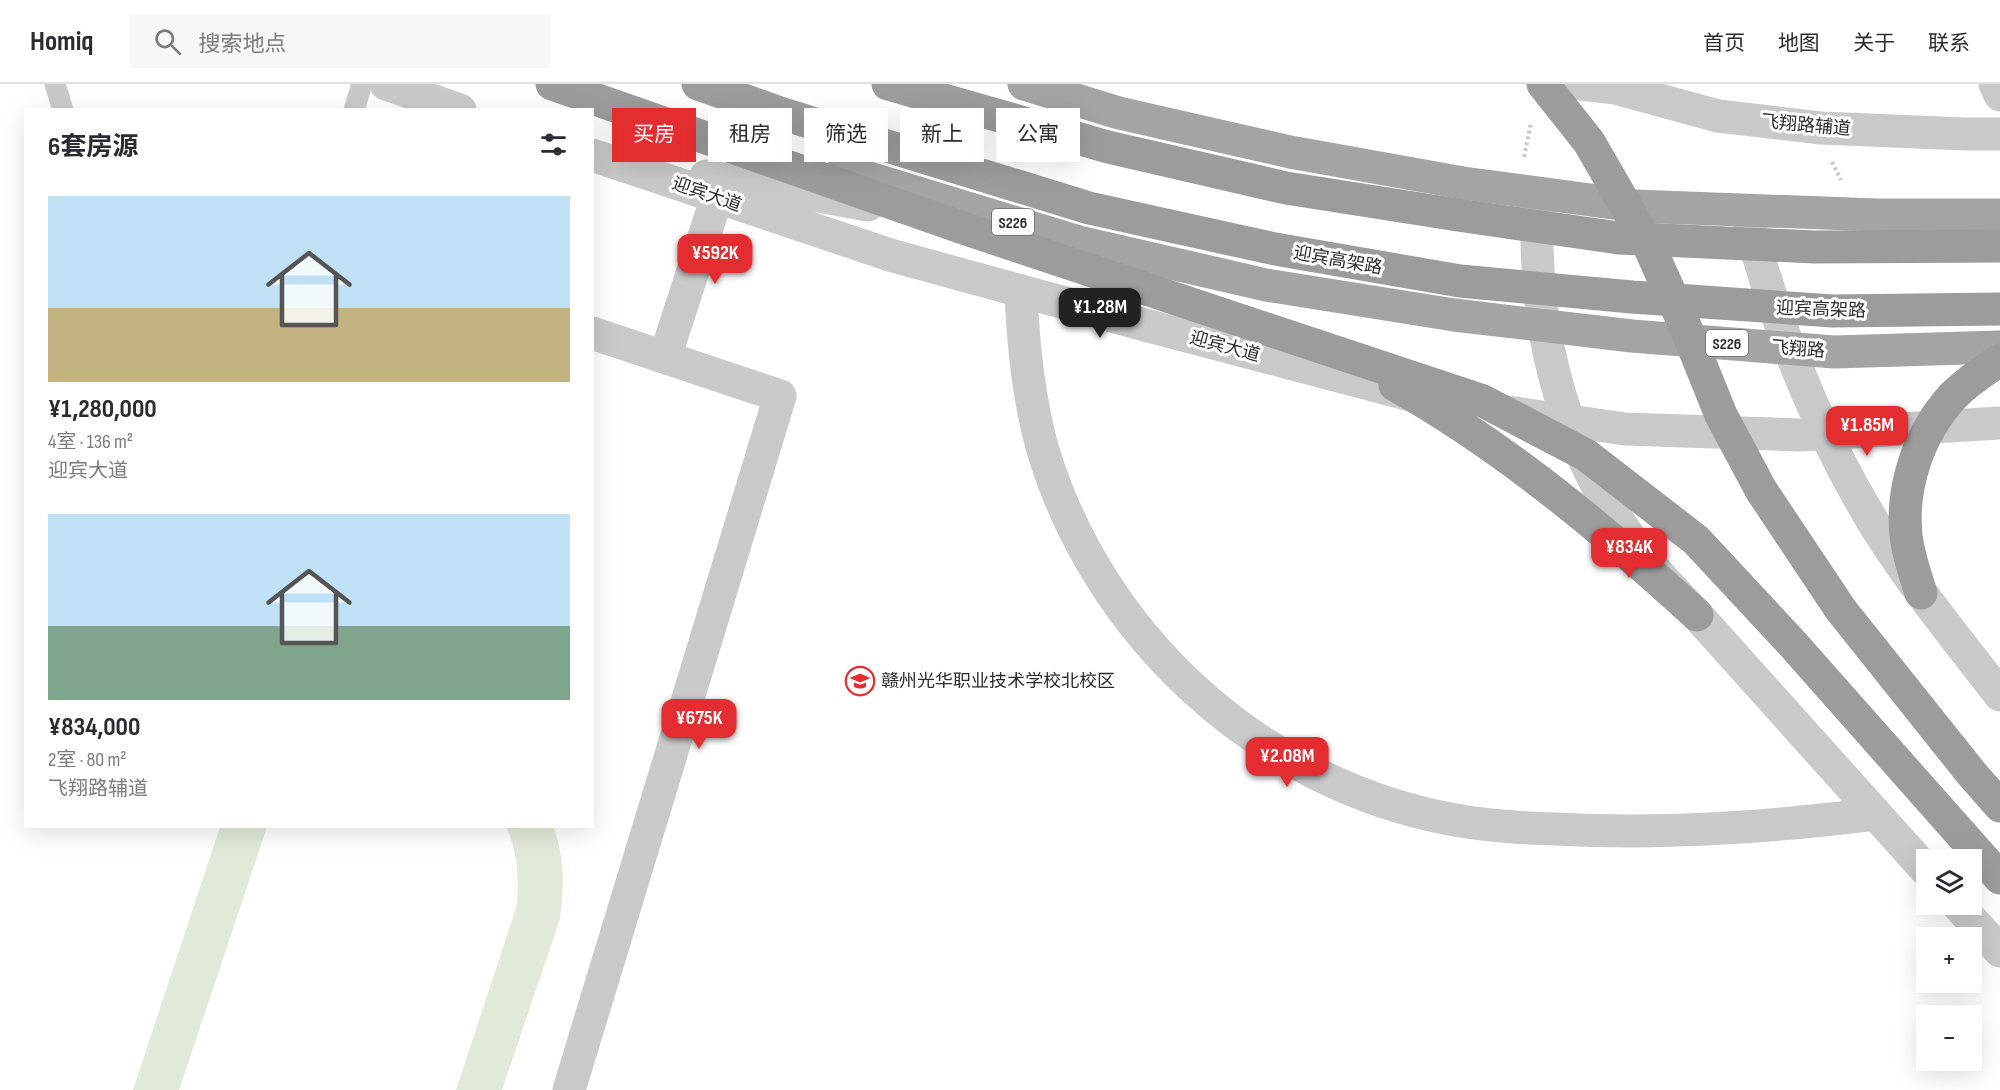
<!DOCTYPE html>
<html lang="zh">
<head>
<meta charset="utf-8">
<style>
  :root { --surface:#fff; --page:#f7f7f7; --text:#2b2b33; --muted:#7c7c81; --line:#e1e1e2; --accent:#e42d31 }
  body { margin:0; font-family:"Sofia Sans Condensed","Noto Sans SC",sans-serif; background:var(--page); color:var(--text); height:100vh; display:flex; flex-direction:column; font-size:22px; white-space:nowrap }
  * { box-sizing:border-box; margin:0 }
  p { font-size:20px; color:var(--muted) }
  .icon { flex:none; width:33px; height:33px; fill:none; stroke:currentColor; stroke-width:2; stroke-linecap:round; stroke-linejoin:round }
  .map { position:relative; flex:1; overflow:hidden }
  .details { position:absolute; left:24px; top:24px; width:570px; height:720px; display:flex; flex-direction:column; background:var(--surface); border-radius:0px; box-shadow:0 6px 24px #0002 }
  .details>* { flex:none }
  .top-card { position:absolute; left:612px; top:24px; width:570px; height:54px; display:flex; gap:12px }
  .buttons { position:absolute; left:1916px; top:765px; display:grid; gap:12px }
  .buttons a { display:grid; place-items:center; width:66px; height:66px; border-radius:0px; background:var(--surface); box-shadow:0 6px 24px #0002; font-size:30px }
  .price { position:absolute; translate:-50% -51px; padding:0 14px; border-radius:12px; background:var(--accent); color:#fff; font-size:20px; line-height:39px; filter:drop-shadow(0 2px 3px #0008) }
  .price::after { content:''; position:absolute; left:50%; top:36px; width:18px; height:14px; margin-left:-9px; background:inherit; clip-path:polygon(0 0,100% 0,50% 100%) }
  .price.on { background:#222; color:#fff }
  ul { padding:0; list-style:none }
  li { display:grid; align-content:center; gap:12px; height:318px; padding:0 24px }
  li span { display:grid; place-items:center; height:186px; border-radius:0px; color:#555 }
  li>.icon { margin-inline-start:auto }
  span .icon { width:108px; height:108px; fill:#fffc; stroke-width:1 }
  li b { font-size:26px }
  h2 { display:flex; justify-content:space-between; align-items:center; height:72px; padding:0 24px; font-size:26px }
  .tag { padding:0 21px; border-radius:0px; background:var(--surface); box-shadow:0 6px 24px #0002; font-size:21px; line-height:54px }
  .tag.on { background:var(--accent); color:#fff }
  header { display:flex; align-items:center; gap:36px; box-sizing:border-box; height:84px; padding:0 30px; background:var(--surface); border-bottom:2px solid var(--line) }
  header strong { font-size:28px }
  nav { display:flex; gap:33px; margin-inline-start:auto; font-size:21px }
  .search { width:420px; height:54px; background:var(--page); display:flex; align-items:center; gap:15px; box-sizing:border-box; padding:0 21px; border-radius:0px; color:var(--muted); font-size:22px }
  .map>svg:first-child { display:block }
  .green { fill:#e1ead9 }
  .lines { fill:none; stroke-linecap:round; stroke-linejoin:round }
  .path { stroke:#c9c9c9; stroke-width:4; stroke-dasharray:3 3; stroke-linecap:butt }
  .service { stroke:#c9c9c9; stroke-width:21 }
  .minor { stroke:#c9c9c9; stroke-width:33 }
  .tertiary { stroke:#c9c9c9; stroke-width:33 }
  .primary { stroke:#a4a4a4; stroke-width:33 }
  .trunk { stroke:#9c9c9c; stroke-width:33 }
  .labels { text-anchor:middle; stroke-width:6; stroke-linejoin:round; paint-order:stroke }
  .shield { fill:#fff; stroke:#6b6b6b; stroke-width:1.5 }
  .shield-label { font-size:16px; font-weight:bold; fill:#2c2c2c }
  .street-label { font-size:18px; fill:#2c2c2c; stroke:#fff }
  .poi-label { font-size:18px; fill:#2c2c2c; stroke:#fff; text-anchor:start }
</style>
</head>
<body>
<header>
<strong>Homiq</strong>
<div class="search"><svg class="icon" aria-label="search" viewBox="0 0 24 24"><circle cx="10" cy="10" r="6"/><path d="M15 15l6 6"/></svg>搜索地点</div>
<nav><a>首页</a><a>地图</a><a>关于</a><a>联系</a></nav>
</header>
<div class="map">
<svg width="2000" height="1006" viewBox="0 0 2000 1006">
  <rect width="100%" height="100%" fill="#fff"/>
  <path class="green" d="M220,743H267L179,1006H133Z
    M506,743H553C565,772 564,804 560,835L502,1006H456L517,821C519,794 518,767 506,743Z"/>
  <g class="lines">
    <path class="path" d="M1524,73L1531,39
      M1832,78L1841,96"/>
    <path class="service" d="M55,0L63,26
      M354,26L362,0"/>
    <path class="minor" d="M1995,0L2000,11
      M1021,207C1023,260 1028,312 1042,363C1097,550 1258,699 1450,735C1485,742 1520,744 1555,745C1663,751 1769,743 1876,730
      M665,273L717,113
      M569,1006L780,312L592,249"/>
    <path class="tertiary" d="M386,0L460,26
      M1581,0L1616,4L1718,32L1821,44L1965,50H2000
      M592,71L890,171L1145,241L1422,314
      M706,92L868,121
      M1538,114C1531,235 1559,356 1631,455C1650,483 1674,507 1697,531L1926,786
      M1748,135C1777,244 1818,349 1878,446C1915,504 1958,557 2000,611
      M1508,328L1625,345L1800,351L2000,339
      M1957,820L2000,867"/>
    <path class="primary" d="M1024,0L1119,29L1290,68L1463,99L1635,122L1877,131H2000
      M843,86L1079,158L1266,201L1454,231L1632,252L1834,268L2000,263"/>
    <path class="trunk" d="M552,0L963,144L1483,317L1586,371L1696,456L1790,557L2000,794
      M698,0L783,30L1089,124L1275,165L1460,197L1632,213L1833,227L2000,225
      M888,0L1108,63L1286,104L1458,131L1619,154L1814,163L2000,162
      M1543,0L1589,58L1649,162L1685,242L1721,331L1761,406L1841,526L1972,690L2000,722
      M1395,301C1506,364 1603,445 1697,531
      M1921,509C1915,490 1908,471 1906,451C1901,402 1919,349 1953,312C1967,298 1983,287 2000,276"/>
  </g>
  <defs>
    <g id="school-ring" transform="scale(1.5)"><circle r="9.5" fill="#fff" stroke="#e42d31" stroke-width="1.5"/><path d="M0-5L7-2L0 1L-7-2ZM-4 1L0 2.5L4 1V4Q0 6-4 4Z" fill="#e42d31"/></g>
  </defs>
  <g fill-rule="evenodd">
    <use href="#school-ring" x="860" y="597"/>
  </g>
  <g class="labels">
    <g class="shield">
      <rect x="992" y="125" width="42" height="26" rx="4.5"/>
      <rect x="1706" y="246" width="42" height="26" rx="4.5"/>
    </g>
    <g class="shield-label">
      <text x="1013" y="144">S226</text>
      <text x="1727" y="265">S226</text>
    </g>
    <g class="street-label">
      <text transform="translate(1806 41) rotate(5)" y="6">飞翔路辅道</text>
      <text transform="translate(707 110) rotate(19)" y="6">迎宾大道</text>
      <text transform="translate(1338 176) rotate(10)" y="6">迎宾高架路</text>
      <text transform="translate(1821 225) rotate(2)" y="6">迎宾高架路</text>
      <text transform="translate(1225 262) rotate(15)" y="6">迎宾大道</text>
      <text transform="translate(1798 265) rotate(4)" y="6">飞翔路</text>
    </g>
    <g class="poi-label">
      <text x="881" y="603">赣州光华职业技术学校北校区</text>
    </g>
  </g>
</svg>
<div class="buttons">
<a><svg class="icon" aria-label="layers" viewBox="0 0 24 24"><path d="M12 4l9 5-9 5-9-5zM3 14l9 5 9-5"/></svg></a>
<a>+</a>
<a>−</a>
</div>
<b class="price" style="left:715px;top:201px">¥592K</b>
<b class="price on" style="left:1100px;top:255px">¥1.28M</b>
<b class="price" style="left:1867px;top:373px">¥1.85M</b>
<b class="price" style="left:1629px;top:495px">¥834K</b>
<b class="price" style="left:699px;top:666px">¥675K</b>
<b class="price" style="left:1287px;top:704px">¥2.08M</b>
<div class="top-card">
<a class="tag on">买房</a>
<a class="tag">租房</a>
<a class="tag">筛选</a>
<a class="tag">新上</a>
<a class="tag">公寓</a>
</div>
<section class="details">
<h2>6套房源<svg class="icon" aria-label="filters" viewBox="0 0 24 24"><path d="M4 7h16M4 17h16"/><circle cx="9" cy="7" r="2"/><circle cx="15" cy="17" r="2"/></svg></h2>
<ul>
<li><span style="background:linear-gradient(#bfe0f5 60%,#c2b280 0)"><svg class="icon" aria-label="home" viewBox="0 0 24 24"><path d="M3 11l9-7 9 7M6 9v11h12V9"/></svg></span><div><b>¥1,280,000</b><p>4室 · 136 m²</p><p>迎宾大道</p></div></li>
<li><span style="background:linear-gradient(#bfe0f5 60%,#7fa58c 0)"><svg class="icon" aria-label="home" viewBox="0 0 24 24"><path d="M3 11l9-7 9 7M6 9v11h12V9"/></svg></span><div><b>¥834,000</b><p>2室 · 80 m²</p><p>飞翔路辅道</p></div></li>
</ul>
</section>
</div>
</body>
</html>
